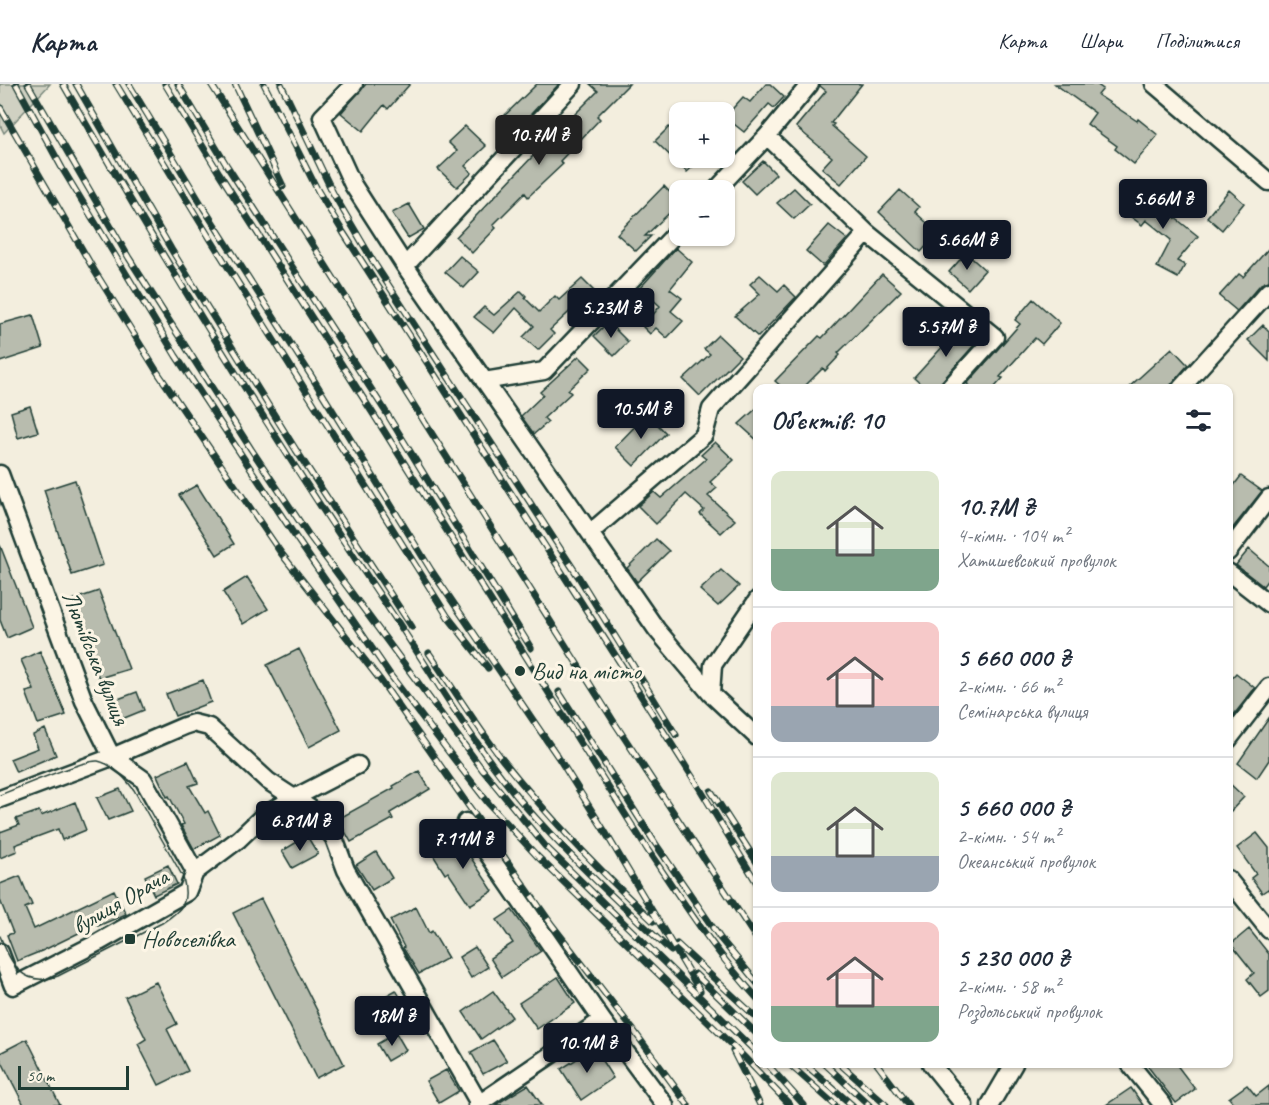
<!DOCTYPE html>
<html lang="uk">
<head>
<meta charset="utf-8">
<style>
  :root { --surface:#fff; --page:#f2f2f3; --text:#1f2937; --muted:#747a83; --line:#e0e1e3; --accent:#111827 }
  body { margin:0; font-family:Caveat,sans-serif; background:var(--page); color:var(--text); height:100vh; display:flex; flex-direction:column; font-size:22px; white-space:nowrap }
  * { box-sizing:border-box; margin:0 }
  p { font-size:20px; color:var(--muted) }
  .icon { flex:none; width:33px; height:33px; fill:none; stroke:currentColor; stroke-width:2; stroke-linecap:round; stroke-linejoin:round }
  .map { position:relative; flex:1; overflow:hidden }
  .drawer { position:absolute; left:753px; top:300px; width:480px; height:684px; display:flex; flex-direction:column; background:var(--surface); border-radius:12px; box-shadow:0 2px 4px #0004 }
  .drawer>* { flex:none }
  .tools { position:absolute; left:669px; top:18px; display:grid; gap:12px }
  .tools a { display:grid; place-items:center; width:66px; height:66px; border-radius:12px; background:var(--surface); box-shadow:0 2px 4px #0004; font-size:30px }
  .scale { position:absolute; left:18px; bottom:15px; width:111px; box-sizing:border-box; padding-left:6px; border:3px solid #1f3d34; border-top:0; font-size:16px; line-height:21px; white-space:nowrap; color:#1f3d34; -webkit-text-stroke:4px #fcf5e5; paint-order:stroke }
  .price { position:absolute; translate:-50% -51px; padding:0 14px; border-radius:6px; background:var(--accent); color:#fff; font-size:20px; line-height:39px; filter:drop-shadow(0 2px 3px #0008) }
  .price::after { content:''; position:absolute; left:50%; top:36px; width:18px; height:14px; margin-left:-9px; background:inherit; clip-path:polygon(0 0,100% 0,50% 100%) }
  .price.current { background:#222; color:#fff }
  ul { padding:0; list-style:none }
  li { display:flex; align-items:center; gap:18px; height:150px; padding:0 18px }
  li+li { border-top:2px solid var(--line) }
  li span { display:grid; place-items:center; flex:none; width:168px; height:120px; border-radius:12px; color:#555 }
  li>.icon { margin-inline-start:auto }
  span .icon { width:72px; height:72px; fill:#fffc; stroke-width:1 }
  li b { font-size:26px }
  h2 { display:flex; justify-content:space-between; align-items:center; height:72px; padding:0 18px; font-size:26px }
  header { display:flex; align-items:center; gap:36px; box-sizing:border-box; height:84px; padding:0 30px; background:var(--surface); border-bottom:2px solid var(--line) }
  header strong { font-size:28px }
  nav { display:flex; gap:33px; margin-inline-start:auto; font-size:21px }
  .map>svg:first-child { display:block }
  .green { fill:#d0d1c2; stroke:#78877b; stroke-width:1.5 }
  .building { fill:#b8bcae; stroke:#1f3d34; stroke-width:1.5 }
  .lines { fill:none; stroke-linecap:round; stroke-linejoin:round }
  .minor-casing { stroke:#1f3d34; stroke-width:21 }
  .minor { stroke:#fcf5e5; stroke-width:16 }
  .tram { stroke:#1f3d34; stroke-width:1.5 }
  .rail-casing { stroke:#1f3d34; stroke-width:7 }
  .rail { stroke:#fcf5e5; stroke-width:4.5; stroke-dasharray:14; stroke-linecap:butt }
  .poi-dot { fill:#1f3d34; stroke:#fcf5e5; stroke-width:2 }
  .labels { text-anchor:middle; stroke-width:6; stroke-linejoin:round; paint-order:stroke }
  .street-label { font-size:24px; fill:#1f3d34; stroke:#fcf5e5 }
  .poi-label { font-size:24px; fill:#1f3d34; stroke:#fcf5e5; text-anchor:start }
</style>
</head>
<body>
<header>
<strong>Карта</strong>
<nav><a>Карта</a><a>Шари</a><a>Поділитися</a></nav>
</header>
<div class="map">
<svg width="1269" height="1021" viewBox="0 0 1269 1021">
  <rect width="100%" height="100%" fill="#f3eede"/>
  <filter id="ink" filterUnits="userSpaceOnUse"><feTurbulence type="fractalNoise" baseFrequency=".0167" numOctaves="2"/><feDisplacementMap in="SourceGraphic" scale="12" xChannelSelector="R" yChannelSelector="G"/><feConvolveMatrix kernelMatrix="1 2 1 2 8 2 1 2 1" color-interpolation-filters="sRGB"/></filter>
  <g filter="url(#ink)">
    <path class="green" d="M0,0H50L4,49L0,41Z"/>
    <path class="building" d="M366,0H410L388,25L384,21L363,47L341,29Z
      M537,0H559L517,45L504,32Z
      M590,0H629L597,32L600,35L560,77L563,80L528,113L525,109L493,141L496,144L472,169L456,153L533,72L598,7Z
      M766,0H770L784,13L774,24L769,20L744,48L725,33L743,13L750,18Z
      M820,0H862L831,39L834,40L832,42L866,72L841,100L822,84L832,73L796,43L826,7L820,2Z
      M1055,0H1096L1103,5L1098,11L1137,37L1138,35L1158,51L1134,80L1115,65L1117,62L1087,40L1095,29Z
      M465,42L486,62L465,82L472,89L457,103L438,85L457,67L448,58Z
      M669,43L680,53V74H702L687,88L655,57Z
      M763,77L776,90L755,110L742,97Z
      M664,102L680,119L645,152H651L636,167L617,150Z
      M794,104L810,120L794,135L777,119Z
      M1142,105L1160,120L1159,121L1198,152L1177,177L1185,181L1178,194L1157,183L1171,156L1146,136L1142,141L1123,127Z
      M900,106L919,123L915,128L938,149L921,168L879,128Z
      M1229,106L1244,119L1222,146L1207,133Z
      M409,120L424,145L408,154L392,129Z
      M829,141L847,155L823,182L806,167Z
      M676,164L692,178L670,205L682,214L671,227L683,237L667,254L656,244L650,250L643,243L660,222L640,204Z
      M1269,164V197L1261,200L1237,227L1219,212L1239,190L1243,193Z
      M966,169L985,186L968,205L949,188Z
      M460,172L479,188L464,204L445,188Z
      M882,190L901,207L838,269L840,271L825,287L823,284L803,304H783L775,297L819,252L822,254Z
      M760,191L778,207L784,201L796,213L758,253L735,232L760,210L750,200Z
      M582,195L597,210L584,222L580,218L550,246L554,250L538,266L523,253L534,242L516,224L494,249L474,233L484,223L494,231L521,207L526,212L525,214L539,228L555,212L559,216Z
      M1033,215L1060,239L1042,260L1035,254L1000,293L1003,294L994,304H971L967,300L1020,240L1015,236Z
      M33,231L43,264L0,278V240Z
      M608,238L628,258L614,272L594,252Z
      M955,240L976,259L936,304H925L914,294L946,259L942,255Z
      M1263,241L1269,247V277L1248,256Z
      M718,251L740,272L700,312L683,295L710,270L704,265Z
      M1172,264L1188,281L1168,304H1128Z
      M579,272L591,284L568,306L571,309L544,334L548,338L534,350L521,332L543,311L540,308Z
      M30,322L38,348L18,354L11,328Z
      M758,323V357L739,340Z
      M647,330L666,349L634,382L615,363Z
      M715,358L734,376L710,398L717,404L708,412L735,436L721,449L700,430L704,426L686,410L656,440L638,422L654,408L661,414L706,375L701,371Z
      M1241,392L1262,407L1228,450V409Z
      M75,396L103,481L72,491L44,406Z
      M197,401L234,460L217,471L179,411Z
      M656,455L669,467L637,498L627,484Z
      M0,461L32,543L7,554L0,536Z
      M1249,465L1269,482V494L1263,502L1236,481Z
      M721,486L739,502L718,522L700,506Z
      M247,493L268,525L243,540L223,508Z
      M99,507L129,585L99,594L69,517Z
      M299,565L341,646L309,663L267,581Z
      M40,567L66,631L38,640L26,608L34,606L21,576Z
      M1236,589L1255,604L1228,638V598Z
      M203,596L211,618L175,632L166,610Z
      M137,608L144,626L117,637L110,618Z
      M1269,634V676L1257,694L1238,679Z
      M45,645L56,671L16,688L10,675L38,664L33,651Z
      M188,677L198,699L189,702L205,729L208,727L220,751L194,765L181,741L184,740L169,712L167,713L157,691Z
      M419,687L430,705L390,729L393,735L351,758L338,735L394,704L393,702Z
      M1228,698L1244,713L1228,730Z
      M120,705L131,727L108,736L97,714Z
      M75,718L86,746L62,756L58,745L15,761L17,767L0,774V748L19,741L16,735L39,727L41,732Z
      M1257,749L1269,764V807L1268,805L1262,809L1251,794L1256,790L1237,764Z
      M307,752L318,770L292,784L282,767Z
      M463,752L476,771L471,774L493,807L470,821L448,788L445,790L433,771Z
      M376,768L392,794L372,806L356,781Z
      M168,781L177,800L154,811L145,792Z
      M20,792L32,821L25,824L34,845L114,806L126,830L98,842L97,840L44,866L17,877L7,851L13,849L0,816V800Z
      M261,815L344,980L316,994L233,829Z
      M416,823L429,849L432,847L448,874L419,890L403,864L404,863L390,836Z
      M512,826L541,867L502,893L490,874L513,859L497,836Z
      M1249,845L1269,870V907L1261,913L1247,895L1254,889L1231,860Z
      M475,863L488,883L471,894L459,873Z
      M558,893L575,919L537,945L519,919Z
      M156,898L177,940L167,945L188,987L159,1001L138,960L146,955L125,913Z
      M396,906L412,934L390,947L373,919Z
      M493,907L512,933L481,955L463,928Z
      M396,949L406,966L387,977L377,960Z
      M27,955L60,1021H24L0,974V969Z
      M493,956L507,977L483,990L471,968Z
      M594,964L613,994L581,1016L561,985Z
      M1146,980H1176L1195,1005L1176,1019Z
      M446,986L459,1007L439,1019L426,997Z
      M528,1001L542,1021H496L500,1018Z
      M1247,1001L1256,1012L1269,1002V1021H1235L1229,1014Z
      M1131,1004L1143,1021H1106Z"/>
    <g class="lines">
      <g class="minor-casing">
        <path id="minor" d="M354,0L322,33L353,101L405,182L657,546L711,610L758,654
          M1154,0L1269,98
          M767,52L867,149L995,253L949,304
          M716,106L767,52L810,0
          M405,182L573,0
          M484,297L544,287L680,145
          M1181,304L1269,207
          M0,390L84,617L112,673L143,695L195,788
          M591,448L704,351L711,325L867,149
          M1228,468L1269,414
          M1228,488L1269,520
          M711,610L713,581L758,515
          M1228,656L1269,603
          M0,715L112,673L184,642L193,639L209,643L268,697L311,725L334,754L346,786L480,1021
          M466,738L602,936L665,1021
          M1228,795L1269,846
          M0,868L13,902L99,858L187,808L195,788L239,755L262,733L294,714L358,681
          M931,980L964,1021
          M1130,980L1163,1021
          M477,1021L602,936
          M990,1021L1014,980"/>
      </g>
      <use href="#minor" class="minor"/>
      <path class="tram" d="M0,711C17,704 85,675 98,677C113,680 125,694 134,706L183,793C189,818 184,825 162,839L58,892C22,904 12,881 0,852"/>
      <g class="rail-casing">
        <path id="rail" d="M16,0L62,84L176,272L297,455L391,592L464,688L489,720L537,772L743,972L790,1021
          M28,0L129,174L251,365L308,450L482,685L545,762L758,970
          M63,0C165,178 272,352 387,522C431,587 470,656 520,716C566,770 619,819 671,867
          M76,0L171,165L296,366L412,543
          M116,0L211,156L448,533L488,584
          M129,0L203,123L312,293L431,486L558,673L604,746L700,907
          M165,0L219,89L374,331L647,765C682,816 715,869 758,915
          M178,0L227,82L384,325L531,564
          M211,0L614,638L758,857
          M235,0L283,102
          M264,0L318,107L343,148L626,588L700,705L758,801
          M281,0L333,109L376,182L578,492L676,651
          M0,23L94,186L156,286L281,469L381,597L552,841L634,947L688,1021
          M429,569C453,604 476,641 502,675C548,733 599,786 653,837
          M559,608L655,759L720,854L758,900
          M711,707L758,780
          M677,860L758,935
          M695,890L758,951
          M733,967L760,1021
          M767,980L804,1021
          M789,980L835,1021
          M805,980L852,1021
          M825,980L869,1021
          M840,980L886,1021
          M877,980L908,1021"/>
      </g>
      <use href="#rail" class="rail"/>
    </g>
  </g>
  <g class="poi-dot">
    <circle cx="520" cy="587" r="6"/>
    <rect x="124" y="849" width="12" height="12" rx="3"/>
  </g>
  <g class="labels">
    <g class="street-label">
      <text transform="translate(96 574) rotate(68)" y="8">Лютівська вулиця</text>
      <text transform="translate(120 817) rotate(-30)" y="8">вулиця Орача</text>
    </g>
    <g class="poi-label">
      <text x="532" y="595">Вид на місто</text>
      <text x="142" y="863">Новоселівка</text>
    </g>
  </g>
</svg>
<div class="tools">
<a>+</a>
<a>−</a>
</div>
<div class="scale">50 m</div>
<b class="price current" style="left:539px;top:82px">10.7M ₴</b>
<b class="price" style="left:1163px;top:146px">5.66M ₴</b>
<b class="price" style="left:967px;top:187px">5.66M ₴</b>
<b class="price" style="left:611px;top:255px">5.23M ₴</b>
<b class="price" style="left:946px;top:274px">5.57M ₴</b>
<b class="price" style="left:641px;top:356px">10.5M ₴</b>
<b class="price" style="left:300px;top:768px">6.81M ₴</b>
<b class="price" style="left:463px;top:786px">7.11M ₴</b>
<b class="price" style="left:392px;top:963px">18M ₴</b>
<b class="price" style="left:587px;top:990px">10.1M ₴</b>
<section class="drawer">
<h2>Об’єктів: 10<svg class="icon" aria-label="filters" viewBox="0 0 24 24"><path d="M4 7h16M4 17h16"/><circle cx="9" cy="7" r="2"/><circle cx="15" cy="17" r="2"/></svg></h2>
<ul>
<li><span style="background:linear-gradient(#dfe7d0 65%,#7fa58c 0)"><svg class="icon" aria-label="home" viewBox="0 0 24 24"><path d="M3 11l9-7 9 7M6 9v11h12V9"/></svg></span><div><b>10.7M ₴</b><p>4-кімн. · 104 m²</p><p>Хатишевський провулок</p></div></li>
<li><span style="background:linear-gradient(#f6c9c9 70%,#9aa5b1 0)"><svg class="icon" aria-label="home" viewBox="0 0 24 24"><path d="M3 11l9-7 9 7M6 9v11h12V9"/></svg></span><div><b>5 660 000 ₴</b><p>2-кімн. · 66 m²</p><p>Семінарська вулиця</p></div></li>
<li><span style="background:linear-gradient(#dfe7d0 70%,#9aa5b1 0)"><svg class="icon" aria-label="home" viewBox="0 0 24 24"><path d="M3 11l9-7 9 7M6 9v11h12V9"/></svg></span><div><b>5 660 000 ₴</b><p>2-кімн. · 54 m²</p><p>Океанський провулок</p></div></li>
<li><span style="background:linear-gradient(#f6c9c9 70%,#7fa58c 0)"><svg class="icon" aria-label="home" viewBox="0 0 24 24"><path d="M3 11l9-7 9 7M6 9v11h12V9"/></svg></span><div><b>5 230 000 ₴</b><p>2-кімн. · 58 m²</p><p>Роздольський провулок</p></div></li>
</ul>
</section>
</div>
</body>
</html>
